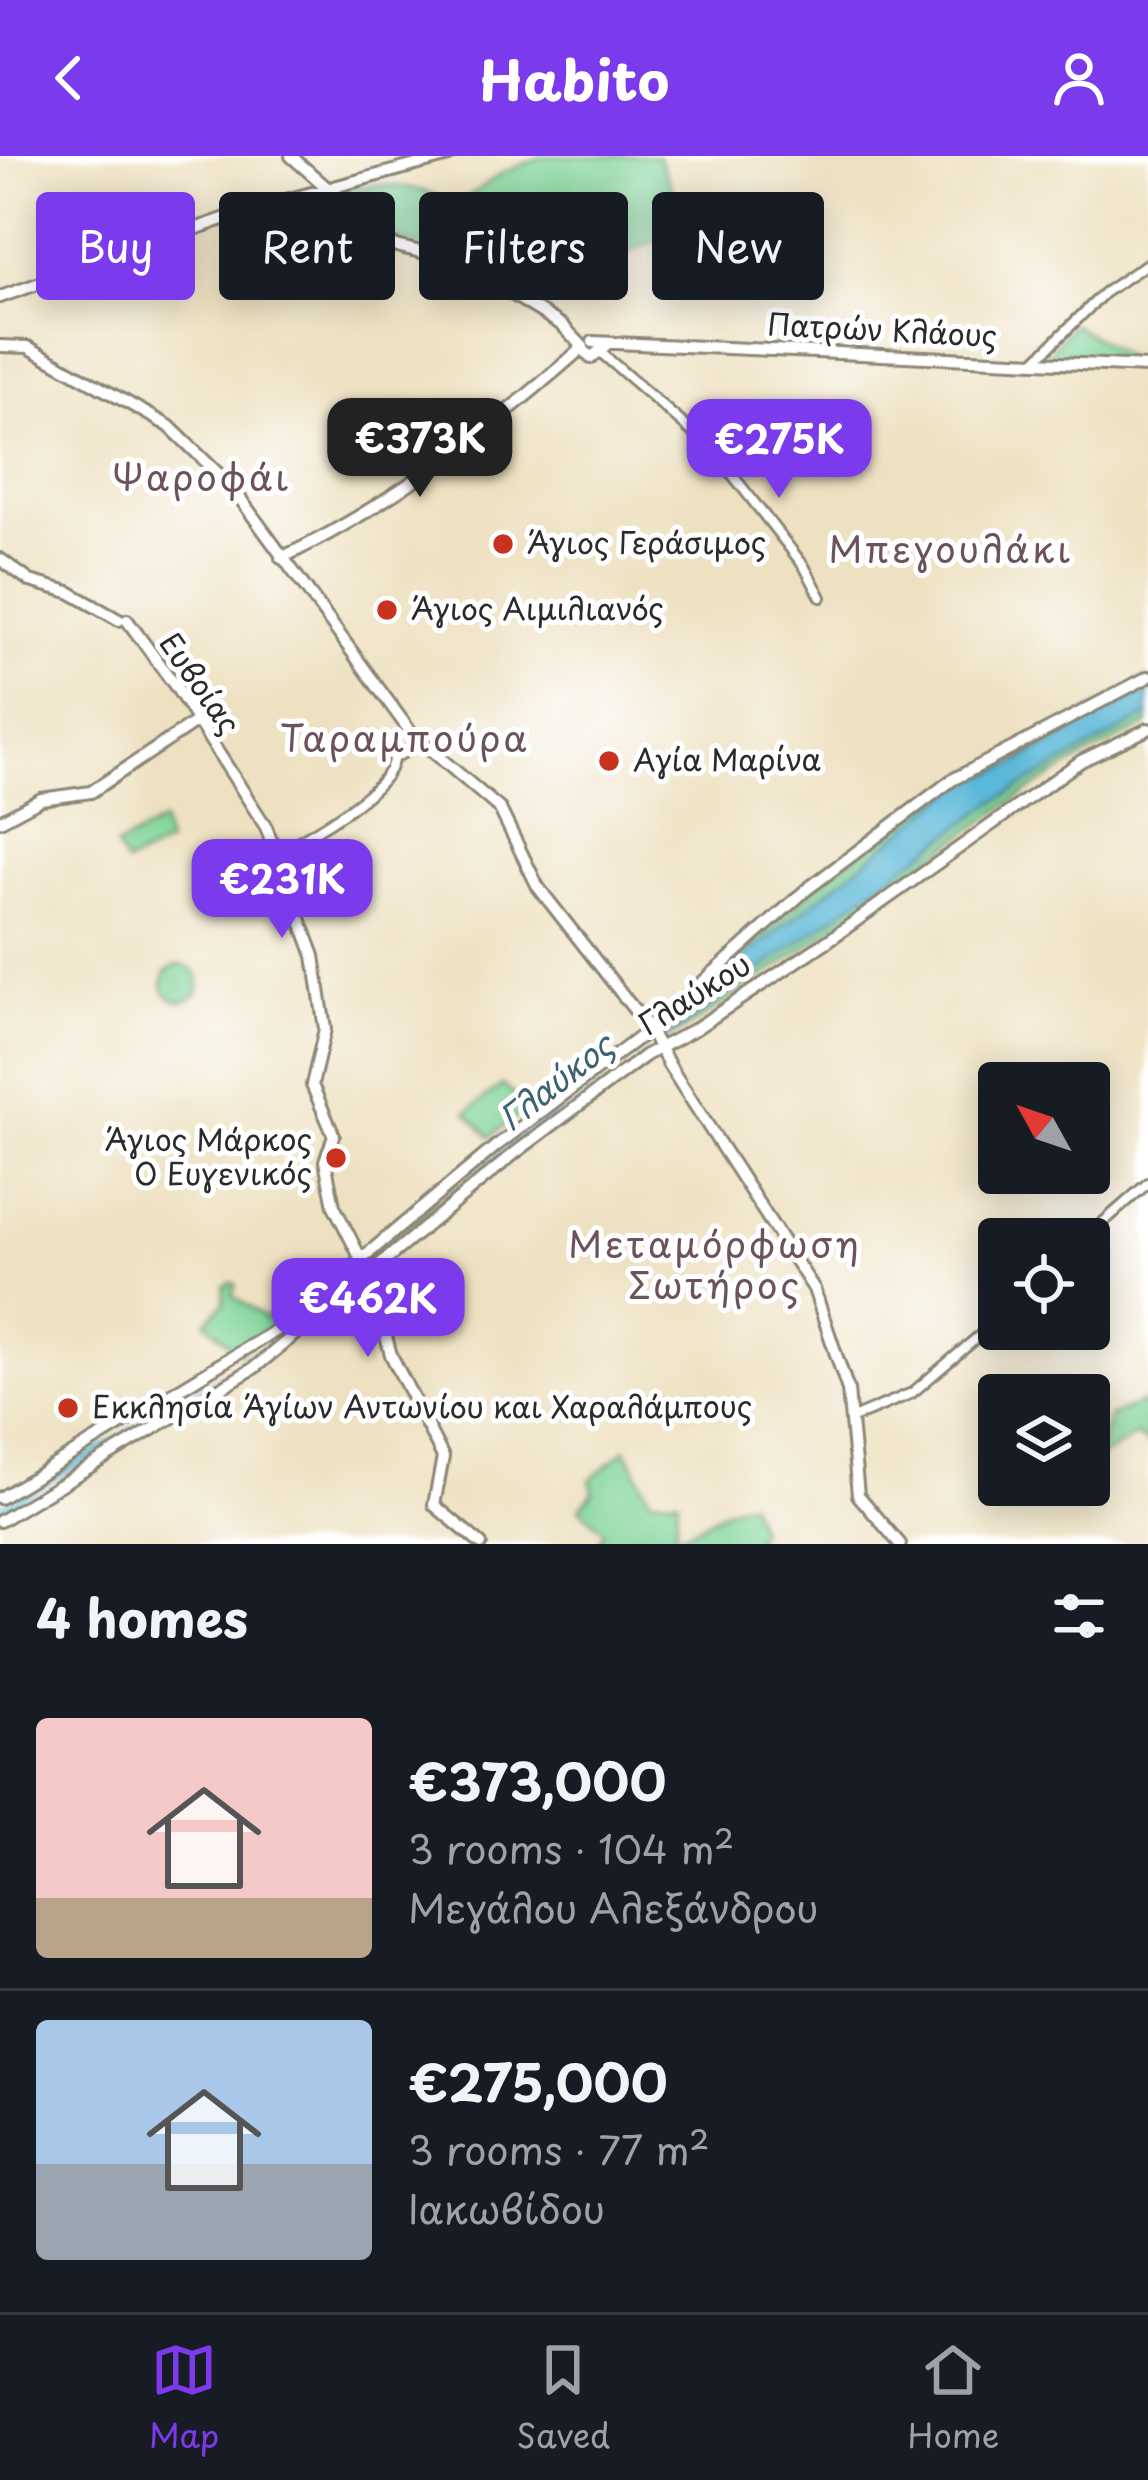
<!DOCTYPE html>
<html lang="en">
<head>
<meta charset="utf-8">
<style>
  :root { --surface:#171b24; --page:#20242c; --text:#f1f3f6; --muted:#9ea1a6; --line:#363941; --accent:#7c3aed }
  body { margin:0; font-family:"Playpen Sans",sans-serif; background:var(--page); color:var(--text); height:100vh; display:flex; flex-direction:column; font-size:45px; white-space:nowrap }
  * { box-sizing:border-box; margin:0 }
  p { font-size:39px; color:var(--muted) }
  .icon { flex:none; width:66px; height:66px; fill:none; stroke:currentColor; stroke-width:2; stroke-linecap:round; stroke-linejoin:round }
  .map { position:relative; height:1388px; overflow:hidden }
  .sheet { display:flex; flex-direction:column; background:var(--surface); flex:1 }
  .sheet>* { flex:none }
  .guide { position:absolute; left:36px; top:36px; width:1077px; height:108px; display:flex; gap:24px }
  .needle { width:78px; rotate:310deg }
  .tools { position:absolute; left:978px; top:906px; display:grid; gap:24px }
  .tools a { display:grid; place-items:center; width:132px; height:132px; border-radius:12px; background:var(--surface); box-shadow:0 6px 30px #0003; font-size:60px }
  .price { position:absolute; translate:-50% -102px; padding:0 27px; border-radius:24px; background:var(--accent); color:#fff; font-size:39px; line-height:78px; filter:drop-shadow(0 3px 6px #0008) }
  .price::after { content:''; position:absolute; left:50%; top:72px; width:36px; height:27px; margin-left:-18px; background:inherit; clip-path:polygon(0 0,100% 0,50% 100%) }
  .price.selected { background:#222; color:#fff }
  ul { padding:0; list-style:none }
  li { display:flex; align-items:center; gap:36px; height:300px; padding:0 36px }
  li+li { border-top:3px solid var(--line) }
  li span { display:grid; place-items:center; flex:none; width:336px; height:240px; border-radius:12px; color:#555 }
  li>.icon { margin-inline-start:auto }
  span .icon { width:144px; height:144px; fill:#fffc; stroke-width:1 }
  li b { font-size:51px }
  h2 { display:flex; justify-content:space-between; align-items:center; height:144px; padding:0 36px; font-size:51px }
  .pill { padding:0 42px; border-radius:12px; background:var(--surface); box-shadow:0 6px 30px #0003; font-size:42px; line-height:108px }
  .pill.selected { background:var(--accent); color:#fff }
  header { display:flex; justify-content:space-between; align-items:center; height:156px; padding:0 36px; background:var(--accent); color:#fff; font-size:54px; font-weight:700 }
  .menu { display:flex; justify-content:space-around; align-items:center; height:168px; border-top:3px solid var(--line); background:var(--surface); font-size:33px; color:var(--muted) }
  .menu a { display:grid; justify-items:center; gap:6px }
  .menu .selected { color:var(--accent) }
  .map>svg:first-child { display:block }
  .green { fill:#7ed396; stroke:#547f60; stroke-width:3 }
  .water { fill:#5ab8d8; stroke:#427282; stroke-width:3 }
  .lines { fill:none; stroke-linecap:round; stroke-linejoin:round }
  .river { stroke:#5ab8d8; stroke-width:8 }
  .minor-casing { stroke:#8c8676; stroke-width:14 }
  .major-casing { stroke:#8c8676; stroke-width:16 }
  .minor { stroke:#fff; stroke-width:8 }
  .major { stroke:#fff; stroke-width:10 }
  .poi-dot { fill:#c8321e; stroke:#fff; stroke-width:4.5 }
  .labels { text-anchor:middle; stroke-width:10; stroke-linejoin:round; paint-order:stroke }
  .street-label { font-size:30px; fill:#2b2b2b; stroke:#fff }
  .poi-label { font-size:30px; fill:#2b2b2b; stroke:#fff; text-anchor:start }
  .water-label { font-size:33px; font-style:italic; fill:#3e6370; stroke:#fff }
  .quarter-label { font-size:36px; letter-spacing:3px; fill:#6c535b; stroke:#fff }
</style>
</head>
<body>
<header><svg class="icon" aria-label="back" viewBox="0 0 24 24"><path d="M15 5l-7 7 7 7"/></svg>Habito<svg class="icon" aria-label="person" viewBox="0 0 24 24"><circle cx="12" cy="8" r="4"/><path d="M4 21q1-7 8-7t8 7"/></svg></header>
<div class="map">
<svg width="1148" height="1388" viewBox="0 0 1148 1388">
  <rect width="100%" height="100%" fill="#fff"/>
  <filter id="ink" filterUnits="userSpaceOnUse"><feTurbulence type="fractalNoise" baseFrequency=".00833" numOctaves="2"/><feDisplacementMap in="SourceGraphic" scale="24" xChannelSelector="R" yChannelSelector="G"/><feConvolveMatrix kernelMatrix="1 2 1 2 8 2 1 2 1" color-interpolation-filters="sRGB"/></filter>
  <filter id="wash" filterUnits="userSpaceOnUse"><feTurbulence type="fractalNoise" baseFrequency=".004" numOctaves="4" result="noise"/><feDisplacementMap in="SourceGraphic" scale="48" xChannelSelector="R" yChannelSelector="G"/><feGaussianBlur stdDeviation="2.7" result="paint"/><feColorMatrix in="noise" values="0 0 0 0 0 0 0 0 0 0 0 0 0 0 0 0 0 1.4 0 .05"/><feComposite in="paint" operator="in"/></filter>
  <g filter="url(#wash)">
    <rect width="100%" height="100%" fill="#eee1c1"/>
    <path class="green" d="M543,0H658L688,70L527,142L460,99L396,84L338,36C365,24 432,27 453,52L500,18Z
      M1073,168L1135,207L1045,201Z
      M1148,522V534C1088,569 1025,599 962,628L661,868L837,713L973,615L990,612Z
      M1148,559V569C1003,636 880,746 746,832C717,851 693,871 660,886L993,647Z
      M162,666L167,688L126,708L116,691Z
      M163 827a18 18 0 1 1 36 0a18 18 0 1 1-36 0Z
      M502,929L529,951L490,981L467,956Z
      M231,1126L236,1128L232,1139L265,1162L276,1154L285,1163L239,1197L206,1166L224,1147V1131Z
      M1141,1247L1148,1250V1287L1136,1280L1097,1303L1109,1261Z
      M626,1293L650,1342L678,1343L675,1380C704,1372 720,1350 749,1346L759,1373L754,1381L764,1388H598L604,1375L580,1352L593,1336L591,1323Z"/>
    <path class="water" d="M1148,534V559L993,647L660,886L654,875L661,868L962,628L1013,609Z"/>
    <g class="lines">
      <path class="river" d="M374,1106L510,991L657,879
        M0,1353L248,1207L349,1127"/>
    </g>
  </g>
  <g filter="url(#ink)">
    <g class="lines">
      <g class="minor-casing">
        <path id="minor" d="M599,195L713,294L804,410L821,441
          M1035,205L1104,137L1148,107
          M276,697C304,683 392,634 393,603L420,587
          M1084,1083L1148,1027
          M853,1262L912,1237L999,1163"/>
      </g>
      <g class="major-casing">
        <path id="major" d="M291,0L392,89L458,105L562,169L583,191
          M0,141L252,53L449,0
          M593,186L1148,211
          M0,190L28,191L169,270L231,330L412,578L500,653L538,731L647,870L671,912
          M583,193L591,202L606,189
          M281,402C386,353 496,268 583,191
          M0,403L30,425L69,436L119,464
          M127,464L176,531L266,671L314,800L325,873L312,929L334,980L325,1005L334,1050L370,1121L391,1199L443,1301L434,1349L481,1388
          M0,665L41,643L91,636L197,565
          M668,908L814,1133L848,1234L858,1339L900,1388
          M0,1342L278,1173L496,990L649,874L806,734L952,624L1148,521
          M0,1365L254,1212L515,997L646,899L695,873L829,784L1081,605L1148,573"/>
      </g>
      <use href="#minor" class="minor"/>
      <use href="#major" class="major"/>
    </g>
  </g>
  <g class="poi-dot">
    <circle cx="503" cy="388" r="12"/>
    <circle cx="387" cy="454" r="12"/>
    <circle cx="609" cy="605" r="12"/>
    <circle cx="336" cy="1002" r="12"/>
    <circle cx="68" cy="1252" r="12"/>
  </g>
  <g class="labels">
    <g class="street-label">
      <text transform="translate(882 175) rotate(3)" y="10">Πατρών Κλάους</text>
      <text transform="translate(199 528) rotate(55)" y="10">Ευβοίας</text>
      <text transform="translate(695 839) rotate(-32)" y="10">Γλαύκου</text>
    </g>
    <g class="poi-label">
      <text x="527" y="398">Άγιος Γεράσιμος</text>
      <text x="411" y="464">Άγιος Αιμιλιανός</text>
      <text x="633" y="615">Αγία Μαρίνα</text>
      <text x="312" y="995" text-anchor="end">Άγιος Μάρκος<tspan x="312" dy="34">Ο Ευγενικός</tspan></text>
      <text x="92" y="1262">Εκκλησία Άγίων Αντωνίου και Χαραλάμπους</text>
    </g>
    <g class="water-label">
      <text transform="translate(556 926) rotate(-38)" y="12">Γλαύκος</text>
    </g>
    <g class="quarter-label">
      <text x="202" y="335">Ψαροφάι</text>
      <text x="951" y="407">Μπεγουλάκι</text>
      <text x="405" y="596">Ταραμπούρα</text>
      <text x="715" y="1102">Μεταμόρφωση<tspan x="715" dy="41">Σωτήρος</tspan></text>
    </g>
  </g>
</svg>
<div class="tools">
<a><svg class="needle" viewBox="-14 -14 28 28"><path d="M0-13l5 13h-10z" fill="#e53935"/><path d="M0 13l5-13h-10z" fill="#9ea1a6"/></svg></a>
<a><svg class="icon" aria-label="locate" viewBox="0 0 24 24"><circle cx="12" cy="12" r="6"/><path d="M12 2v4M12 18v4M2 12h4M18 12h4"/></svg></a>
<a><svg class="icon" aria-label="layers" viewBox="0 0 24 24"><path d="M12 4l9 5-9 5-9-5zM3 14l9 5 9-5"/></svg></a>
</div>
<b class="price selected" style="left:420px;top:344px">€373K</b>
<b class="price" style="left:779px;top:345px">€275K</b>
<b class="price" style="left:282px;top:785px">€231K</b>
<b class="price" style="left:368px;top:1204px">€462K</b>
<div class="guide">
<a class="pill selected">Buy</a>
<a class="pill">Rent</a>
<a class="pill">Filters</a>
<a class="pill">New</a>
</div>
</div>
<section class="sheet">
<h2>4 homes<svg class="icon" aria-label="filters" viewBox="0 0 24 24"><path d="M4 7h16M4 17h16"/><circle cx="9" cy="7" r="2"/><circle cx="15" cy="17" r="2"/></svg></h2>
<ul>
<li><span style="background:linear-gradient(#f6c9c9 75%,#b9a48a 0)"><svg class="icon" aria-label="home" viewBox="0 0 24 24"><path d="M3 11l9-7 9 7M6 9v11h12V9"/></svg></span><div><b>€373,000</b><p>3 rooms · 104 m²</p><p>Μεγάλου Αλεξάνδρου</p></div></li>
<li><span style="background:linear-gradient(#a9c7e8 60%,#9aa5b1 0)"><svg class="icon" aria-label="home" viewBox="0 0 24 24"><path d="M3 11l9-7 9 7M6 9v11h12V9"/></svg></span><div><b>€275,000</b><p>3 rooms · 77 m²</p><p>Ιακωβίδου</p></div></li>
</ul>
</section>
<nav class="menu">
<a class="selected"><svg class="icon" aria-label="map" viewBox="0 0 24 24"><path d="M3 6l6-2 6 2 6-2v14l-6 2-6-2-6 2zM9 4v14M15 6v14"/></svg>Map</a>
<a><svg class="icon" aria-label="saved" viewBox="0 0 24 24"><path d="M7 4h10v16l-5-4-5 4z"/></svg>Saved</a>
<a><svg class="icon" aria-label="home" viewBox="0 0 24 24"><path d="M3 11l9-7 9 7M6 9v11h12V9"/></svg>Home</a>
</nav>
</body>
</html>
